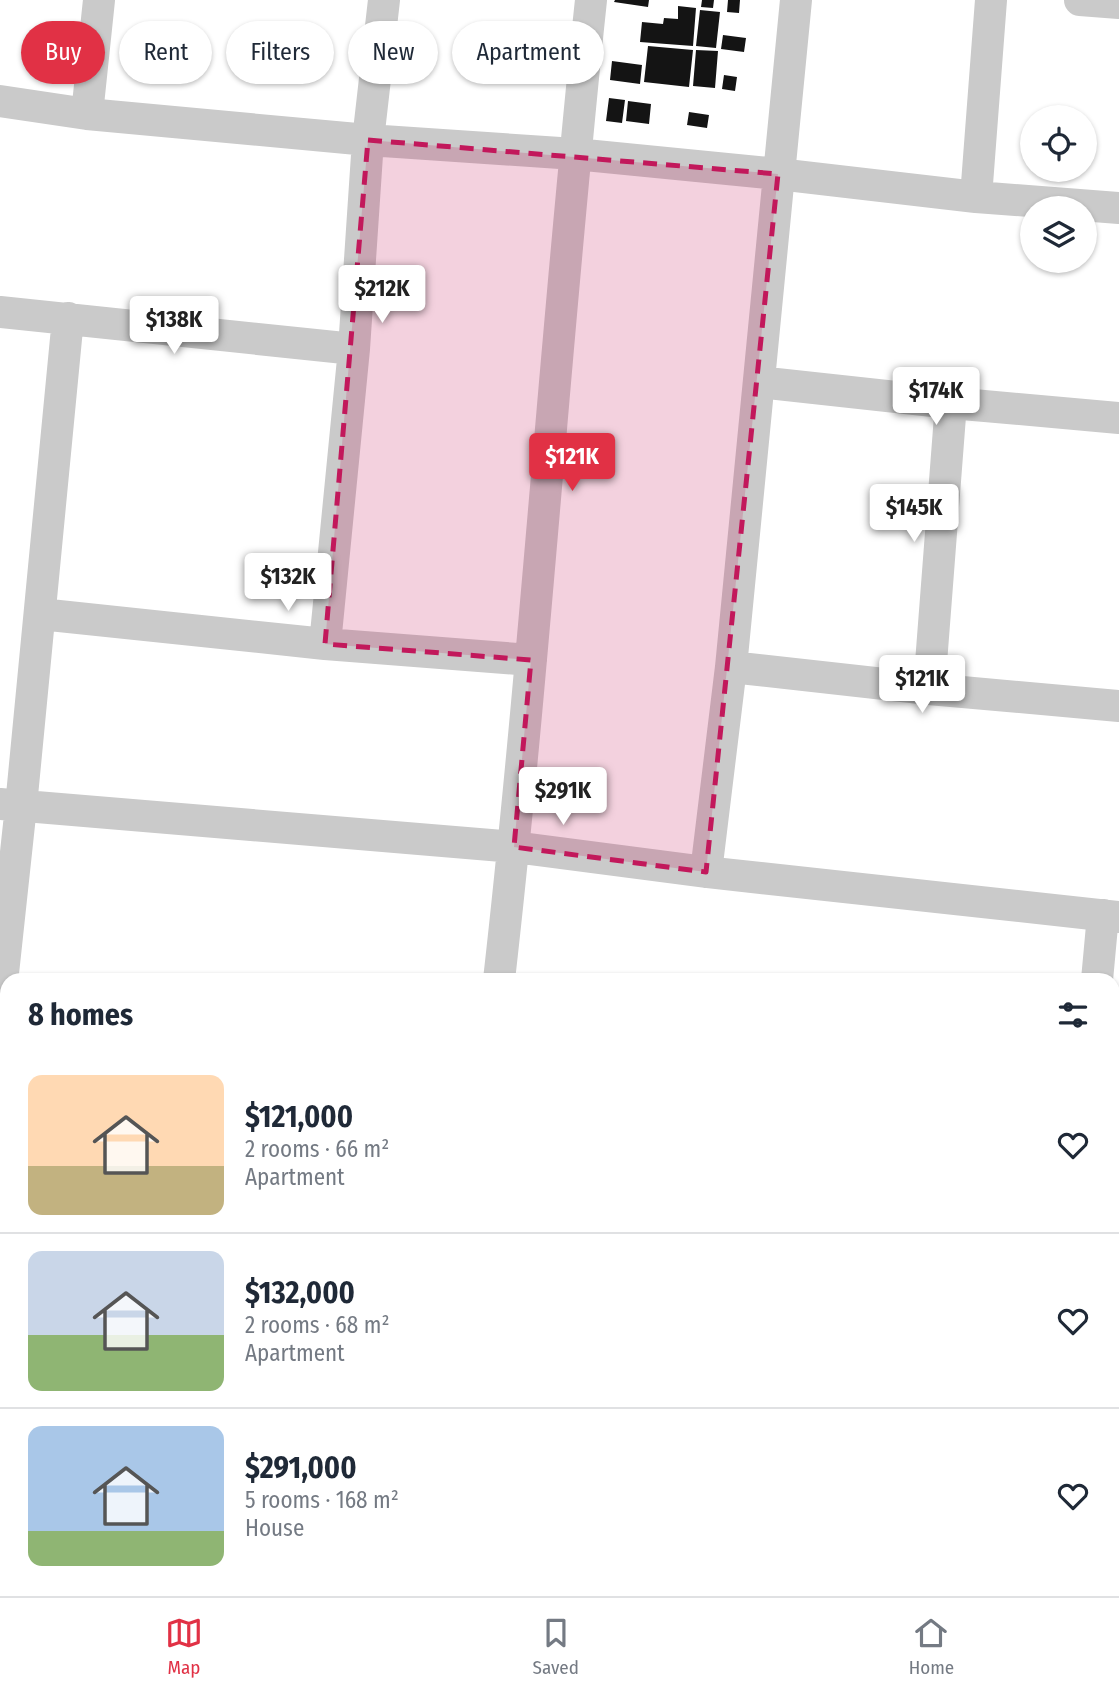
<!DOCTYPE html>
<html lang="en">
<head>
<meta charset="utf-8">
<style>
  :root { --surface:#fff; --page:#f6f6f7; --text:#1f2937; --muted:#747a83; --line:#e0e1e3; --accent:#e13145 }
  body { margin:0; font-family:"Fira Sans Condensed",sans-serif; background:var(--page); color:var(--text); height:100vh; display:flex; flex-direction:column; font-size:26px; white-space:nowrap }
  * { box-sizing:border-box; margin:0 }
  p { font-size:23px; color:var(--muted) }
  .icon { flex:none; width:38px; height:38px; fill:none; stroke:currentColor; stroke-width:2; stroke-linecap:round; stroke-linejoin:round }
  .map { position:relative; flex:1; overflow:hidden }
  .sheet { position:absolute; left:0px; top:973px; width:1120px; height:623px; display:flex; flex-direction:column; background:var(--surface); border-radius:21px 21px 0 0; box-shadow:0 2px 5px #0004 }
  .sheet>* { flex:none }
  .top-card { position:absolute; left:21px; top:21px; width:700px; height:63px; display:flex; gap:14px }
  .fabs { position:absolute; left:1020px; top:105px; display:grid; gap:14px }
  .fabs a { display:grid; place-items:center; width:77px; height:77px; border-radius:50%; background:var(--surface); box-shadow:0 2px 5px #0004; font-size:35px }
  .price { position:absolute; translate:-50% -60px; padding:0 16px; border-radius:7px; background:#fff; color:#222; font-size:23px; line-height:46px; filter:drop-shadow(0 2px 4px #0008) }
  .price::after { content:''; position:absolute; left:50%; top:42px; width:21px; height:16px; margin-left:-10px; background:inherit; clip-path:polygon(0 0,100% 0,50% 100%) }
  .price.current { background:var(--accent); color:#fff }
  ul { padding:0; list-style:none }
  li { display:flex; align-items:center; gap:21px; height:175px; padding:0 28px }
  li+li { border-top:2px solid var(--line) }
  li span { display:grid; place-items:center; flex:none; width:196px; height:140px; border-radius:14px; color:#555 }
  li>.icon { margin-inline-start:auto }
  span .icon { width:84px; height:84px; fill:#fffc; stroke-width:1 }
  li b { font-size:30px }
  h2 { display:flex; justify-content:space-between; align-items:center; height:84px; padding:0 28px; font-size:30px }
  .chip { padding:0 24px; border-radius:32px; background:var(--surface); box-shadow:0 2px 5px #0004; font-size:24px; line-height:63px }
  .chip.current { background:var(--accent); color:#fff }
  .menu { display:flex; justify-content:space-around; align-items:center; height:98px; border-top:2px solid var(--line); background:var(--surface); font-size:19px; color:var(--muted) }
  .menu a { display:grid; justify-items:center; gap:4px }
  .menu .current { color:var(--accent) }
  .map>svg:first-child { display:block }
  .building { fill:#141414 }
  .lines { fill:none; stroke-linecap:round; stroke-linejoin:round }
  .minor { stroke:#cacaca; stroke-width:32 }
  .marked { fill:#c2185b; fill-opacity:0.2; stroke:#c2185b; stroke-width:5; stroke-dasharray:14 9; stroke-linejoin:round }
</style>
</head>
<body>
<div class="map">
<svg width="1119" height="1596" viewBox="0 0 1119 1596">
  <rect width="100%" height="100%" fill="#fff"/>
  <path class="building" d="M615,0H649L648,7L614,2Z
    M702,0H714L713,8L701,7Z
    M728,0H740L739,13L727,12Z
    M678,6L696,8L693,46L640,42L642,22L663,24L664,18L678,19Z
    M700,10L720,12L716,48L696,46Z
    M723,35L746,38L744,52L721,49Z
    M648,46L693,50L689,87L644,82Z
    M696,50L718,51L715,88L693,86Z
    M612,61L642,65L640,84L610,80Z
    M724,75L737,77L735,91L722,89Z
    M609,98L625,100L622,123L606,121Z
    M628,101L651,104L649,124L626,121Z
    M689,112L709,115L707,128L687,125Z"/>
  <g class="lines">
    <path class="minor" d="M1080,0L1119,3
      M0,101L87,114L368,140L575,154L778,174L976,197L1119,208
      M87,114L99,0
      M976,197L991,0
      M0,312L354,349
      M759,382L951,403L1119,418
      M40,614L325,644L531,660
      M325,644L354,349L368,140L384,0
      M731,667L929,689L1119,706
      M929,689L951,403
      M0,804L514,847L706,872L1119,917
      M706,872L731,667L796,0
      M499,980C536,654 556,326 591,0
      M1097,980L1103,915
      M0,1001L21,806L68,318
      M1113,1107L1119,1108
      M0,1206H7
      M1113,1314L1119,1315
      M0,1409L7,1410
      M1113,1533L1119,1534
      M224,1596L225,1589
      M433,1596V1589
      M623,1596L624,1589
      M1035,1596L1036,1589"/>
  </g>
  <path class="marked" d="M368,140L778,174L706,872L514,847L531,660L325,644Z"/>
</svg>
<div class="fabs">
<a><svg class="icon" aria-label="locate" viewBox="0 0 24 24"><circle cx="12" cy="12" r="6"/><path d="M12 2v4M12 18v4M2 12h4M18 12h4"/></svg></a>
<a><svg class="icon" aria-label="layers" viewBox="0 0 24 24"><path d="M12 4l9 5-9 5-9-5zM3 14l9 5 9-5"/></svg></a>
</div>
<b class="price" style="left:382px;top:325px">$212K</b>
<b class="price" style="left:174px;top:356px">$138K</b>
<b class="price" style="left:936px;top:427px">$174K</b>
<b class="price current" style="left:572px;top:493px">$121K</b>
<b class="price" style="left:914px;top:544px">$145K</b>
<b class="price" style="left:288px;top:613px">$132K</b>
<b class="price" style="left:922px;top:715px">$121K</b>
<b class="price" style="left:563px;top:827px">$291K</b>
<div class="top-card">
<a class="chip current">Buy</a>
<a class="chip">Rent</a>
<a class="chip">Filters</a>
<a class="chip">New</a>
<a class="chip">Apartment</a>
</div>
<section class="sheet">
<h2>8 homes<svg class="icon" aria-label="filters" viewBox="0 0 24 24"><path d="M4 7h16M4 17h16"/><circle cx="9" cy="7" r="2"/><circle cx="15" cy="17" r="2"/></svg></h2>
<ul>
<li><span style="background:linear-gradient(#ffd9b3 65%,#c2b280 0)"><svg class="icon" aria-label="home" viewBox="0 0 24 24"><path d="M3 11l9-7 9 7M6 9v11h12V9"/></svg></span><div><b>$121,000</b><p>2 rooms · 66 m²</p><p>Apartment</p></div><svg class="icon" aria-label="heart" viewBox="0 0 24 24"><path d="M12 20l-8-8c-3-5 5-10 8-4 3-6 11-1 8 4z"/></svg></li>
<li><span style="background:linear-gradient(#c9d6e8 60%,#8fb573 0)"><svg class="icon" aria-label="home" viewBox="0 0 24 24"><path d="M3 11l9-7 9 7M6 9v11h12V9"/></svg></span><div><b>$132,000</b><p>2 rooms · 68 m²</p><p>Apartment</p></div><svg class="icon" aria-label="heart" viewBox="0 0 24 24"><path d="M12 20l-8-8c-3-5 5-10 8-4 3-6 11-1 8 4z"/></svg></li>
<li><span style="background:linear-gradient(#a9c7e8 75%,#8fb573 0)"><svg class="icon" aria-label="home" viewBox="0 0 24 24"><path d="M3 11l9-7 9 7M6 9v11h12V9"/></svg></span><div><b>$291,000</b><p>5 rooms · 168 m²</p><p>House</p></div><svg class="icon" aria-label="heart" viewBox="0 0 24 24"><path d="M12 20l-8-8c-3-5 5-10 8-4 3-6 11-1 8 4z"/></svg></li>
</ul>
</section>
</div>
<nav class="menu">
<a class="current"><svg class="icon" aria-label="map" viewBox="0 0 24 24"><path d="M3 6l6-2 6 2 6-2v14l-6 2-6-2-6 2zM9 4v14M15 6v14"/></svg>Map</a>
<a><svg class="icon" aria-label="saved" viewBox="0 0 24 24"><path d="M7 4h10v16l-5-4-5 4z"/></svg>Saved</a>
<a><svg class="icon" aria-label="home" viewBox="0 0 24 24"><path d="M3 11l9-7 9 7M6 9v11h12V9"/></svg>Home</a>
</nav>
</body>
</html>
